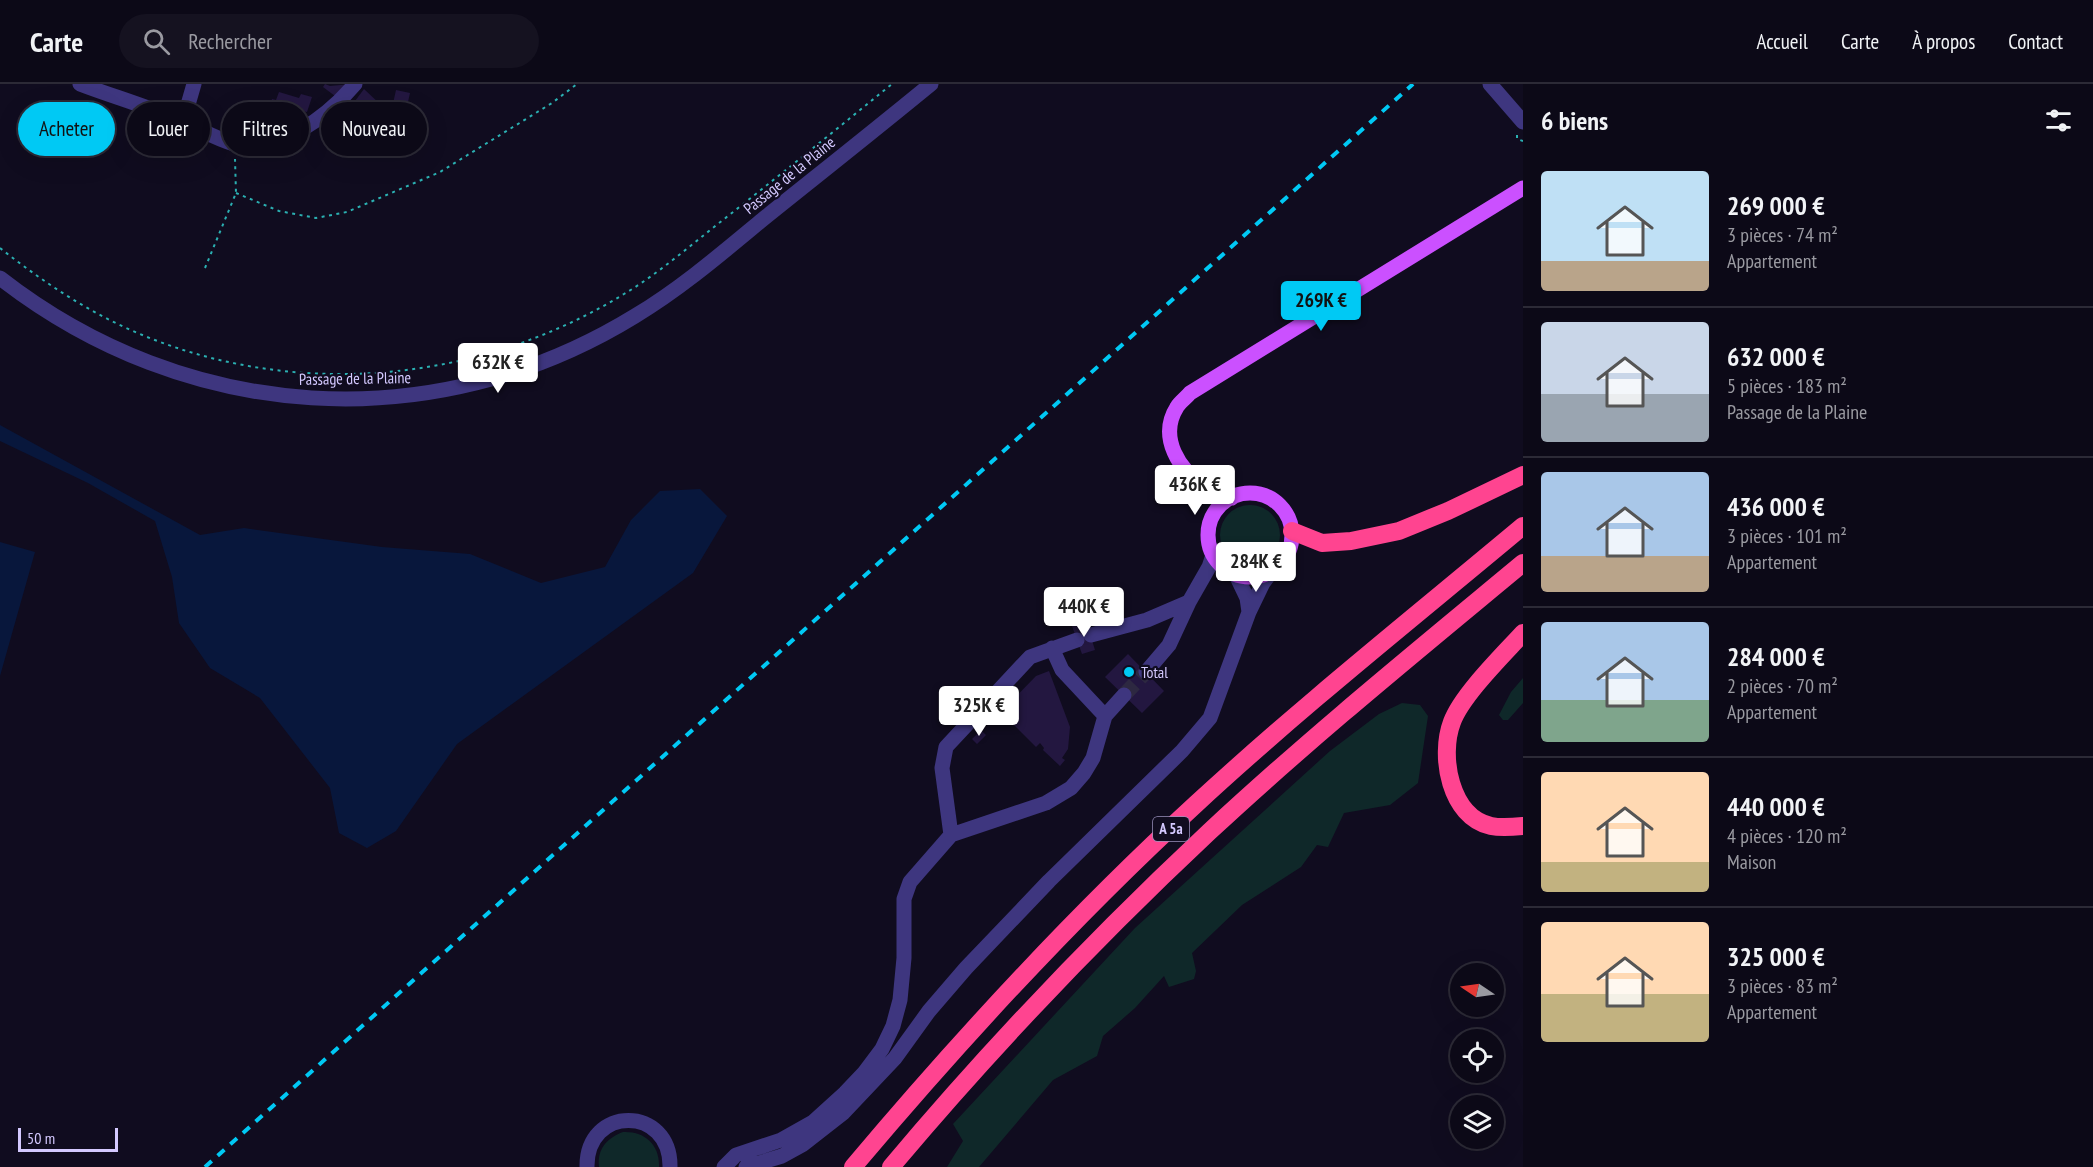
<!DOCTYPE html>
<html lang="fr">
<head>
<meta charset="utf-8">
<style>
  :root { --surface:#0c0917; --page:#151220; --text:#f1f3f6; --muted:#9a9aa1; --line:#2c2a36; --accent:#00c9f4 }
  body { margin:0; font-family:"PT Sans Narrow",sans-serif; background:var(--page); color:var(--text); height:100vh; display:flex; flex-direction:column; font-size:22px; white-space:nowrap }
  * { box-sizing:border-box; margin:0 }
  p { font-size:20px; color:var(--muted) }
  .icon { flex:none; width:33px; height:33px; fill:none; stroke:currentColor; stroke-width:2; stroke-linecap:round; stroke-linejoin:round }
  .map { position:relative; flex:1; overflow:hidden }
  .drawer { display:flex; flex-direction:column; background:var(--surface); width:570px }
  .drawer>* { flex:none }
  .hud { position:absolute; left:18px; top:18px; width:570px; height:54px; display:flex; gap:12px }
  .needle { width:39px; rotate:283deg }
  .buttons { position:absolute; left:1450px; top:879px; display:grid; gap:12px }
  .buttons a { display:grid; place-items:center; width:54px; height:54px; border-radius:50%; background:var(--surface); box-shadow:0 6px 24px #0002,0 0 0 2px var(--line); font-size:30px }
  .scale { position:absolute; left:18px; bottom:15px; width:100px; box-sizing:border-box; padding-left:6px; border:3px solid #d4c9ff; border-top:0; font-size:16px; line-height:21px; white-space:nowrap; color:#d4c9ff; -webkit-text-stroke:4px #100c1f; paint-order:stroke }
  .price { position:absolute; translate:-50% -51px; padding:0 14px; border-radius:6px; background:#fff; color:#222; font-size:20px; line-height:39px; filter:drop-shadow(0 2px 3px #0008) }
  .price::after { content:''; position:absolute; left:50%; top:36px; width:18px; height:14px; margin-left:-9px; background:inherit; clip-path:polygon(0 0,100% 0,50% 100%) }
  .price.on { background:var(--accent); color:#111 }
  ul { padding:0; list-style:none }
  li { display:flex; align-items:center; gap:18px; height:150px; padding:0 18px }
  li+li { border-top:2px solid var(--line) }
  li span { display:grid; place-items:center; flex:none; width:168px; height:120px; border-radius:6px; color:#555 }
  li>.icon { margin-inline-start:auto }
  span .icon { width:72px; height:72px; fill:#fffc; stroke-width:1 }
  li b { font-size:26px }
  h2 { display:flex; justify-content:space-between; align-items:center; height:72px; padding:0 18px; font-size:26px }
  .pill { padding:0 21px; border-radius:27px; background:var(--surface); box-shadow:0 6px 24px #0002,0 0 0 2px var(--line); font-size:21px; line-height:54px }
  .pill.on { background:var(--accent); color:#111 }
  header { display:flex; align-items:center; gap:36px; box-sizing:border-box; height:84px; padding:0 30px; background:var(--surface); border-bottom:2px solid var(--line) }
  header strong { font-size:28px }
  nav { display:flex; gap:33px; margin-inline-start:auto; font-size:21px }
  .search { width:420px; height:54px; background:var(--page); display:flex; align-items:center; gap:15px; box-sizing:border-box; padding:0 21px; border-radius:33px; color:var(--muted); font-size:22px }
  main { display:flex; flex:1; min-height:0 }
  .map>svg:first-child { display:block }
  .green { fill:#0f2829 }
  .water { fill:#08173c }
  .building { fill:#231740 }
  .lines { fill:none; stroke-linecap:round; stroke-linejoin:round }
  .minor-tunnel { stroke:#2d2841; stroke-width:15; stroke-dasharray:15 8; stroke-linecap:butt }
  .path { stroke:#2bb0b2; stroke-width:2; stroke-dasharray:3 4.5; stroke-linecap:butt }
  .minor { stroke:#3e367f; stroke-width:15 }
  .major { stroke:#cb50ff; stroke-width:15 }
  .highway { stroke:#ff4490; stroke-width:18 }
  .rail { stroke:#00c9f4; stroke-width:4; stroke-dasharray:9 8; stroke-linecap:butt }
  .poi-dot { fill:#00c9f4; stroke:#100c1f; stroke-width:2 }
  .labels { text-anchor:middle; stroke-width:4.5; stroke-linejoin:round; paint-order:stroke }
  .shield { fill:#100c1f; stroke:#9990bc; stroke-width:1.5 }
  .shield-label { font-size:15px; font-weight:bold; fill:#d4c9ff }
  .street-label { font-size:16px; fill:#d4c9ff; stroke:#100c1f }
  .poi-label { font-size:16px; fill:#d4c9ff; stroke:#100c1f; text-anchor:start }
</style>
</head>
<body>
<header>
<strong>Carte</strong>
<div class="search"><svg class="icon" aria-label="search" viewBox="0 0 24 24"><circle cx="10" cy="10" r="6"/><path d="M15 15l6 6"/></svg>Rechercher</div>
<nav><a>Accueil</a><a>Carte</a><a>À propos</a><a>Contact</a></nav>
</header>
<main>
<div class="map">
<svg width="1523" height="1083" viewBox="0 0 1523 1083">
  <rect width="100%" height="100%" fill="#100c1f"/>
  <path class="green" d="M1220 451a30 30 0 1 1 60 0a30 30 0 1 1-60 0Z
    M1523,594V619L1508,636H1503L1499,631L1511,608Z
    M1402,619L1420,621L1428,632L1418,699L1390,721L1344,729L1328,763L1317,761L1301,783L1242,821L1192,869L1196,887L1194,895L1169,903L1164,892L1135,924L1103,952L1097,972L1053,996L979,1083H947L963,1057L953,1040L1135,844L1330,667L1379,630Z
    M623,1048C645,1047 660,1061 659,1083H599C597,1065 607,1054 623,1048Z"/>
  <path class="water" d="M0,341L200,451L244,444L382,463L470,470L541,499L605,483L631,436L660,407L700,405L727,432L693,489L457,660L396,747L367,764L339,749L330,704L260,614L210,584L179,539L172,493L155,437L88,399L0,357Z
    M0,458L35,468L0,592Z"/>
  <path class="building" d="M325,0L330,2L352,0L339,15L323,3Z
    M364,5L381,21L372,32L355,17Z
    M396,6L410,9L404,36L390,33Z
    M279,8L299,14L301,10L312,13L307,28L296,26L292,34L287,33L286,35L268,29L272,15L276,16Z
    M1086,537L1095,566L1082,570L1072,542Z
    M1128,570L1164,607L1142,629L1105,593Z
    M1049,587L1070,643L1068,665L1062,674L1065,676L1060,682L1043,666L1044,664L1040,659L1036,663L1001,628L1036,592Z
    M981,646L986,651L977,660L972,655Z"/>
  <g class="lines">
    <path class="minor-tunnel" d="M1124,611L1146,588"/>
    <path class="path" d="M1517,51V55L1523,57
      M236,109L279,127L316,134L347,128L440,88L552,19L577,0
      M0,164C38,194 79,222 124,243C284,317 474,302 624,210C656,191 685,166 714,143C774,96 833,48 892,0
      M205,184L236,109L235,75"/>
    <path class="minor" d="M80,0C114,13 150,23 183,38C200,45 216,55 234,60C277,72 329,31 355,0
      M1490,0L1523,38
      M183,38L194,0
      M0,194C186,339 433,356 635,232C680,205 721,170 762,136C818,91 875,46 931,0
      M1236,491L1247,514L1249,528
      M1091,551L1147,536L1189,518
      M1052,564L1062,586L1105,632
      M1146,588L1169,561L1189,518L1209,483L1213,471
      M951,751L942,684L946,663L1030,573L1077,556
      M587,1083C586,1021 671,1021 670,1083
      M724,1083L736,1071L781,1056L813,1038L845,1009L864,989L882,965L893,942L900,916L904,874V815L910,798L951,751L1046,719L1071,704L1084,689L1093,674L1105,632L1124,611
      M746,1083L782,1072L802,1061L843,1029L895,974L929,927L966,884L1049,797L1182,667L1210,634L1249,528L1263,499L1271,488"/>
    <path class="major" d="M1208 451a42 42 0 1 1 84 0a42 42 0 1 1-84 0Z
      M1232,414C1223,410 1213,407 1206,403C1179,387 1158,353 1177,323C1180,318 1186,314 1190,309L1523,104"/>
    <path class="highway" d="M1292,447L1322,459L1351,457L1399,447L1448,427L1523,391
      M1523,549C1503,571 1462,611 1452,638C1439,672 1450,733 1491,742C1501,744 1513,743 1523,742
      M853,1083C960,956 1073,833 1196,720C1301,623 1413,534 1523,442
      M891,1083C990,965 1097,853 1209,748C1310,654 1417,567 1523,479"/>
    <path class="rail" d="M205,1083L1413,0"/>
  </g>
  <circle class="poi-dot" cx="1129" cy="588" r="6"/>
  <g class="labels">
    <rect class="shield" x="1153" y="733" width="36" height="24" rx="4.5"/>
    <g class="shield-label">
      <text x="1171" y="750">A 5a</text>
    </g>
    <g class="street-label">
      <text transform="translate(789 91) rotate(-39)" y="6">Passage de la Plaine</text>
      <text transform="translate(355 294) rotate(-1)" y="6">Passage de la Plaine</text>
    </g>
    <g class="poi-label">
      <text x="1141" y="594">Total</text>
    </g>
  </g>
</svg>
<div class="buttons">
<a><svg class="needle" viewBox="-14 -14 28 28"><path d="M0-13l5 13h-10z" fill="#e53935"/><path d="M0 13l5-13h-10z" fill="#9a9aa1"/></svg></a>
<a><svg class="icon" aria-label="locate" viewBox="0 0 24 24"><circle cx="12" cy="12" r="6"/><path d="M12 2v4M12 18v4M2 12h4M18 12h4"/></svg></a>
<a><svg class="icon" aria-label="layers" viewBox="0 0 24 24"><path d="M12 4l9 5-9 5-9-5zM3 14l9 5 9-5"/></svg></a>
</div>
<div class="scale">50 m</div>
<b class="price on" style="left:1321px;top:248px">269K €</b>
<b class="price" style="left:498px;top:310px">632K €</b>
<b class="price" style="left:1195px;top:432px">436K €</b>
<b class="price" style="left:1256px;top:509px">284K €</b>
<b class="price" style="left:1084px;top:554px">440K €</b>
<b class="price" style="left:979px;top:653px">325K €</b>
<div class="hud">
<a class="pill on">Acheter</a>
<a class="pill">Louer</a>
<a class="pill">Filtres</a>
<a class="pill">Nouveau</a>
</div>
</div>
<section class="drawer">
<h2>6 biens<svg class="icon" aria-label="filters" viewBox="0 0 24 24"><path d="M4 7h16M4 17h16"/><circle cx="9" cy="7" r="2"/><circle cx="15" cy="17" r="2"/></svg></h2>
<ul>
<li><span style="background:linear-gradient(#bfe0f5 75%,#b9a48a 0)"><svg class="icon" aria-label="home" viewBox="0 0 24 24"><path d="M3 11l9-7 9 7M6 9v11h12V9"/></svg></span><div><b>269 000 €</b><p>3 pièces · 74 m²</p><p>Appartement</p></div></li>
<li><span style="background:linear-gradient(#c9d6e8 60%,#9aa5b1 0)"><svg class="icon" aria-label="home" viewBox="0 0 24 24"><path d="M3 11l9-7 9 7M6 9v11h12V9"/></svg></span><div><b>632 000 €</b><p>5 pièces · 183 m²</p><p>Passage de la Plaine</p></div></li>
<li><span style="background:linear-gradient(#a9c7e8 70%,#b9a48a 0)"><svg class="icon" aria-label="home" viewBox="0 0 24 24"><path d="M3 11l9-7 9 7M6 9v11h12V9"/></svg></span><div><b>436 000 €</b><p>3 pièces · 101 m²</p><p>Appartement</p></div></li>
<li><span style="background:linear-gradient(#a9c7e8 65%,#7fa58c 0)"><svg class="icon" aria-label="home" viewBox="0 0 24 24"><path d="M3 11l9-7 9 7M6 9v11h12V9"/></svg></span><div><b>284 000 €</b><p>2 pièces · 70 m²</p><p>Appartement</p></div></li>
<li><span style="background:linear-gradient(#ffd9b3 75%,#c2b280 0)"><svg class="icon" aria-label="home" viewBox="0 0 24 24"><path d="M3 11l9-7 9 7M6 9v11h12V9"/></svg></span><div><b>440 000 €</b><p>4 pièces · 120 m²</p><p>Maison</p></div></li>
<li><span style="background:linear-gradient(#ffd9b3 60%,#c2b280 0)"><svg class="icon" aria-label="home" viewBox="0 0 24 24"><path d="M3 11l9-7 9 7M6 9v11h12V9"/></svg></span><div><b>325 000 €</b><p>3 pièces · 83 m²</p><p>Appartement</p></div></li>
</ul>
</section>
</main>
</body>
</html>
